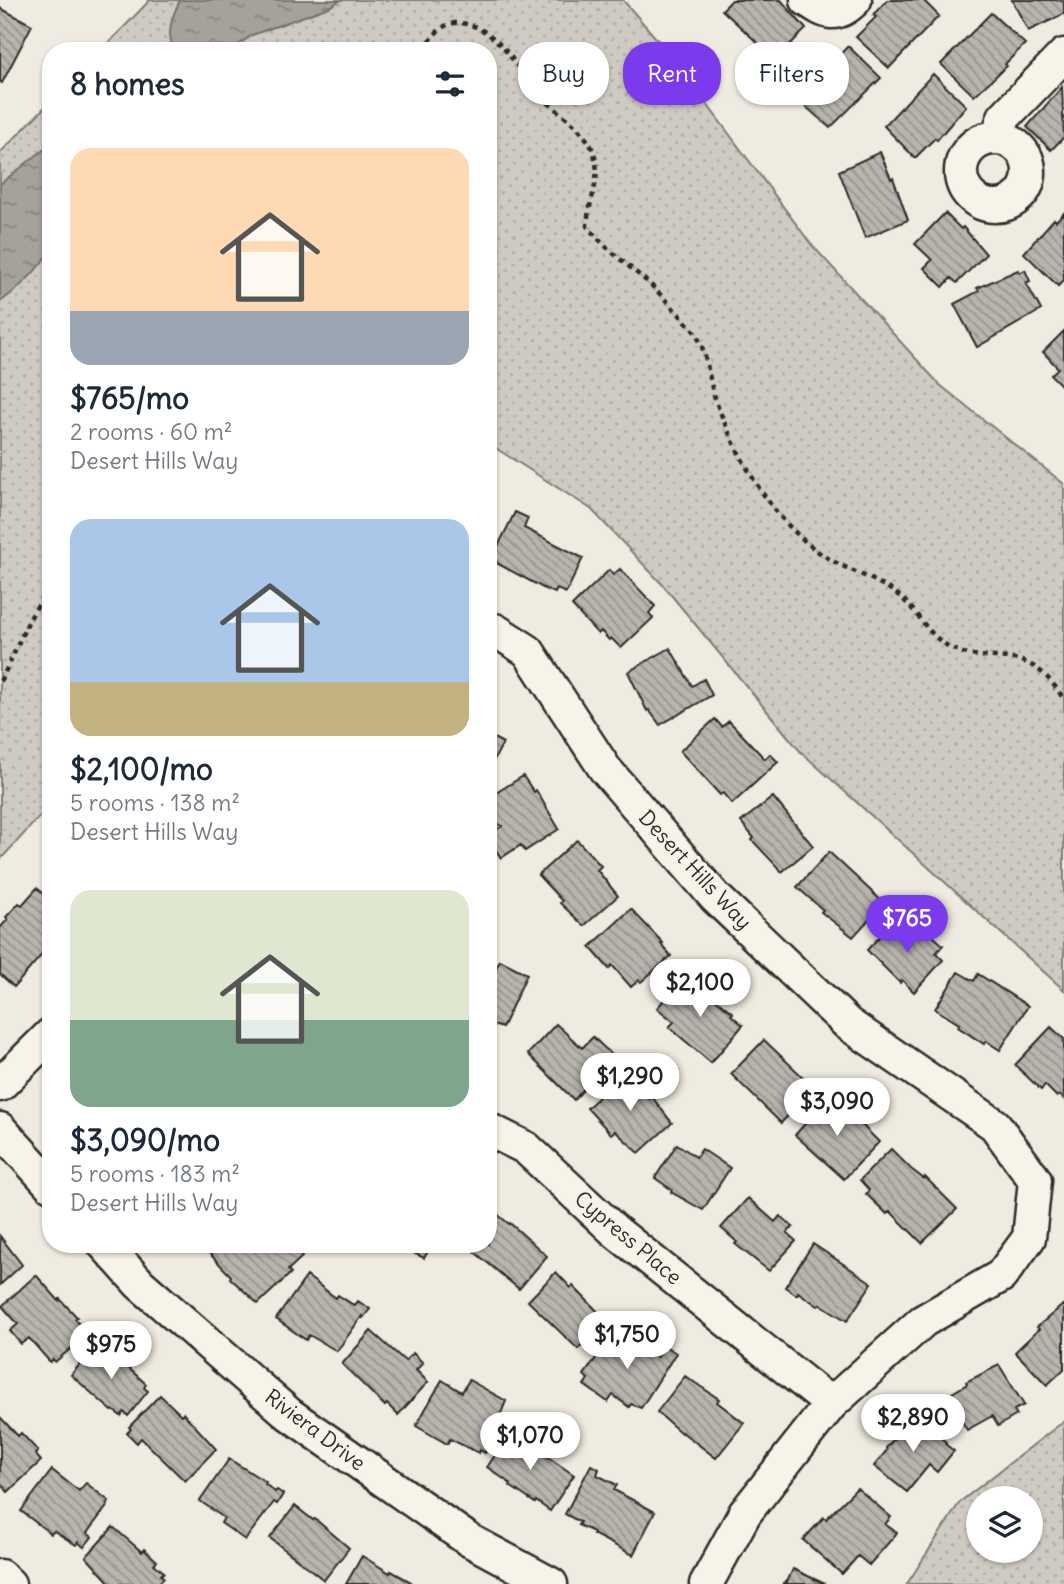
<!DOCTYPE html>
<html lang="en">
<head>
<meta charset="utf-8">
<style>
  :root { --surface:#fff; --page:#f2f2f3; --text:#1f2937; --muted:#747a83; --accent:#7c3aed }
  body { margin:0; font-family:Delius,sans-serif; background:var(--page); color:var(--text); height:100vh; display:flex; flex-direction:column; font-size:26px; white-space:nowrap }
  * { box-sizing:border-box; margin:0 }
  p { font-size:23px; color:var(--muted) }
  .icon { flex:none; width:38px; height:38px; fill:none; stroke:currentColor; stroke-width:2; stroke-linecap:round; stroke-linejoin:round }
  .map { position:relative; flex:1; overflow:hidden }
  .side { position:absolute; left:42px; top:42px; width:455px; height:1211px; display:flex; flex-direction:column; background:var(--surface); border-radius:28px; box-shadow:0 2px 5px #0004 }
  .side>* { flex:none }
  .top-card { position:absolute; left:518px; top:42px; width:441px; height:63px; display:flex; gap:14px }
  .buttons { position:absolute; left:966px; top:1486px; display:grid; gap:14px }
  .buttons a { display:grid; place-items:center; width:77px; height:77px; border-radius:50%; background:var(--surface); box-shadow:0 2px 5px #0004; font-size:35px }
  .price { position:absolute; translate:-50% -60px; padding:0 16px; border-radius:24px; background:#fff; color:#222; font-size:23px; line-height:46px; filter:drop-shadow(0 2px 4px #0008) }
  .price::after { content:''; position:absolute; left:50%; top:42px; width:21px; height:16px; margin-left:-10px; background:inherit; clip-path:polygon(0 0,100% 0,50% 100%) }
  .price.active { background:var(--accent); color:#fff }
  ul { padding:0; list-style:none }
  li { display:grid; align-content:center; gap:14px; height:371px; padding:0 28px }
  li span { display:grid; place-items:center; height:217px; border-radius:21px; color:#555 }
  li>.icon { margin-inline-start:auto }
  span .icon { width:126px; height:126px; fill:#fffc; stroke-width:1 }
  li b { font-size:30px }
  h2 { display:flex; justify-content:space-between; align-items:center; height:84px; padding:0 28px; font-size:30px }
  .chip { padding:0 24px; border-radius:28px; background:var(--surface); box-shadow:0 2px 5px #0004; font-size:24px; line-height:63px }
  .chip.active { background:var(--accent); color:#fff }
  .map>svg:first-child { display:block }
  .grass { fill:url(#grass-dots); stroke:#7d7b76; stroke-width:2; fill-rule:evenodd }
  .water { fill:url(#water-ripples); stroke:#74726e; stroke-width:2 }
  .building { fill:url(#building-back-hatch); stroke:#2b2b2b; stroke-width:2 }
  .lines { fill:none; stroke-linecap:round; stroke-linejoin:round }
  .minor-casing { stroke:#2b2b2b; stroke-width:37 }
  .path { stroke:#2b2b2b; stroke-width:4.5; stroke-dasharray:5 5; stroke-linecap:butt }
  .minor { stroke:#f7f3e8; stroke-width:32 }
  .labels { text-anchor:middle; stroke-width:7; stroke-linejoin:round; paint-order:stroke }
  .street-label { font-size:21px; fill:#2b2b2b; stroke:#f7f3e8 }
</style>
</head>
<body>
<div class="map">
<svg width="1064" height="1584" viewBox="0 0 1064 1584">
  <defs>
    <pattern id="grass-dots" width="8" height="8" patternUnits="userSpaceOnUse" patternTransform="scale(1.75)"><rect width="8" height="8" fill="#cfcbc2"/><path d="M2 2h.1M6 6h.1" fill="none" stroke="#b2aea7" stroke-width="1.8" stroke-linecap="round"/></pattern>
    <pattern id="water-ripples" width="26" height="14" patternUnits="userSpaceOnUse" patternTransform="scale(1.75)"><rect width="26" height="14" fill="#a4a29a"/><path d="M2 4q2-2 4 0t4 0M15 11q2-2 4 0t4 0" fill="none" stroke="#86847e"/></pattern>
    <pattern id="building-back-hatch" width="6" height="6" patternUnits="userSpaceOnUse" patternTransform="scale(1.75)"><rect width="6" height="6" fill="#b8b5ae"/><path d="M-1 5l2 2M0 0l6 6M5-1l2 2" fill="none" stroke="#96938e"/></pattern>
  </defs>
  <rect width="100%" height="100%" fill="#efebe0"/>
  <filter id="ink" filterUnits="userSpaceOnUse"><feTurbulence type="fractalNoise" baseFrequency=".0143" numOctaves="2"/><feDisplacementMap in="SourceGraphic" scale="14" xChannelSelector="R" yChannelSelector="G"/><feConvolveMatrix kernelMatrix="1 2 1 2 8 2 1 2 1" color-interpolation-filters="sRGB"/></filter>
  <g filter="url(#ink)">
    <path class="grass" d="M150,0H623L668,52L811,244L940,385L1064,484V990L800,751L662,584L591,509L494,447L488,448V51H101Z
      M51,101V804L0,860V153Z
      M1064,1421V1584H907L960,1502ZM1031,1498V1550H978V1498Z"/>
    <path class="water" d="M180,0H341L329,7L252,35L230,51H177C163,38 173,14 180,0Z
      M51,144V249C38,270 20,288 0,302V184Z"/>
    <path class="building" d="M732,0H781L806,29L775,59L722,10Z
      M887,0H923L939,16L889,68L856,37L876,17L873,15Z
      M1012,0H1064V14L1028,31Z
      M0,8L32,25L2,83L0,82Z
      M991,13L1025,44L1005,64L1007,66L974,96L941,64Z
      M848,46L881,78L830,128L796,98L833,58L835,60Z
      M933,74L966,106L937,140L935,138L915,158L884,126Z
      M1062,87L1064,137L1051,150L1027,127Z
      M880,152L891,179L893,178L908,220L865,238L839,171Z
      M945,213L961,229L963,227L986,254L957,283L951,278L943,287L924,268L932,260L915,244Z
      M1064,213V280L1058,286L1024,253L1054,219L1056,221Z
      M1018,270L1020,273L1025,270L1030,281L1026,283L1041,310L977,347L954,304L979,291L977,288Z
      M1064,331V388L1051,375L1058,368L1043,352Z
      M515,512L528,518L524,528L583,558L566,593L557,589L555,593L545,589L491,560Z
      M620,569L655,606L649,613L653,618L621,648L611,638L609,640L601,631L598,634L572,606L609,570L613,575Z
      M670,648L692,686L704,679L712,695L660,725L649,710L647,711L628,672Z
      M715,719L722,727L729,721L765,759L770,754L778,762L732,804L723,793L720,795L680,751Z
      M488,735L503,743L488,771Z
      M523,776L534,792L536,790L559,829L525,851L521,845L501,858L488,837V835L502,826L499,825L488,810V798Z
      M773,797L813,846L782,872L752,840L754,838L741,822Z
      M577,840L601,866L597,870L618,896L584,926L560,903L562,901L538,875Z
      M829,852L884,903L853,937L821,912L823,910L797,887Z
      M37,888L51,900V944L14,987L0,974V928L8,919L6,917L19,903L22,905Z
      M631,909L663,943L661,944L671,956L641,982L639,980L631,987L612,965L609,969L590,947Z
      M895,920L915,938L924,928L943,945L936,953L943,960L914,992L902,980L900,983L867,950Z
      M500,960L527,974L502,1028L488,1023V969L494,972Z
      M958,972L974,981L978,974L1028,1006L1000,1050L986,1041L984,1044L958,1027L959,1024L935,1009Z
      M686,975L733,1013L731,1015L743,1025L711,1063L669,1027L674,1022L657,1008Z
      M556,1024L582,1048L593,1037L613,1056L574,1100L528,1054Z
      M1051,1027L1064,1039V1099L1059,1095L1057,1097L1045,1085L1041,1090L1015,1065Z
      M764,1040L804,1078L802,1080L813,1090L781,1123L731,1074Z
      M626,1072L650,1099L652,1097L672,1123L639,1153L615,1131L611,1134L587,1108Z
      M829,1097L846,1112L847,1110L879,1142L844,1179L795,1135Z
      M677,1144L696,1157L702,1149L730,1168L703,1210L671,1192L672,1190L655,1178Z
      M891,1149L911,1169L924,1179L925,1177L957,1209L922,1243L890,1211L887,1214L866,1194L869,1190L860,1180Z
      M748,1198L775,1222L780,1216L793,1227L787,1233L796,1241L769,1271L735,1244L737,1242L721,1228Z
      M491,1209L509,1224L510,1223L547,1256L519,1289L465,1244H488V1212Z
      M0,1236L22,1265L0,1285Z
      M218,1244H290L302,1257L288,1270L291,1273L258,1304L230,1278L231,1276L209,1253Z
      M433,1244L424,1258L397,1245V1244Z
      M813,1244L872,1283L847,1321L820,1304L818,1306L798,1292L797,1295L785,1287Z
      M556,1272L571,1288L573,1286L605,1319L578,1349L528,1301Z
      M36,1275L59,1301L60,1299L77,1317L75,1319L88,1334L55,1362L53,1359L50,1362L29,1338L21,1344L10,1331L18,1324L2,1306Z
      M307,1276L336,1298L338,1295L352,1304L355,1305L358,1301L370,1309L363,1318L362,1316L337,1351L309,1335L306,1340L276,1319Z
      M1064,1304V1369L1047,1385L1015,1352L1039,1329L1037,1327Z
      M616,1330L657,1357L665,1346L676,1353L641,1408L631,1404L629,1407L613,1395L608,1402L584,1385L588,1379L584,1375Z
      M371,1331L405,1361L413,1353L423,1363L416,1370L428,1382L398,1415L387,1404L385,1406L342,1364Z
      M97,1344L113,1357L114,1355L146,1384L144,1388L148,1391L128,1416L124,1412L121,1416L113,1410L112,1411L71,1375Z
      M999,1365L1024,1405L1014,1410L1017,1415L998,1426L992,1416L967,1430L947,1396L967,1384L966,1382Z
      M685,1376L719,1399L717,1402L744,1423L716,1458L682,1432L681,1433L657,1412Z
      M442,1380L462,1392L469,1380L506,1401L497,1423L501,1425L485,1453L480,1450L479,1453L450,1439L447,1444L416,1426Z
      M160,1395L181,1415L183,1413L216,1449L185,1481L141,1438L137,1443L127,1433L131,1429L129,1427Z
      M914,1416L946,1442L945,1444L954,1451L937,1472L929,1465L907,1492L874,1466L887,1450L886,1448Z
      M0,1417L18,1436L21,1433L38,1451L35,1454L41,1461L8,1492L0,1483Z
      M511,1432L574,1475L550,1511L536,1501L535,1503L510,1486L511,1484L487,1467Z
      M229,1459L266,1482L265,1484L275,1492L277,1490L283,1494L277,1504L274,1502L245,1540L221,1523L224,1518L200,1501Z
      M591,1465L599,1469L597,1475L617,1485L614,1490L655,1512L633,1555L593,1534L594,1532L578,1525L580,1522L565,1514Z
      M52,1470L79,1491L86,1483L109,1501L106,1504L108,1505L87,1533L92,1537L84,1547L78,1542L76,1545L54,1531L51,1534L21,1511Z
      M857,1488L891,1517L885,1524L897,1533L869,1565L858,1556L842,1574L803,1540L824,1517L826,1519Z
      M295,1506L313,1520L315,1519L349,1548L324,1580L270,1538Z
      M113,1527L142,1552L144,1549L157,1561L154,1564L164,1572L161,1575L164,1578L158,1584H111L86,1557Z
      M362,1556L390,1573L391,1571L411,1582L410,1584H346Z
      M793,1569L825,1584H783L785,1581L787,1582Z"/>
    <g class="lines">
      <g class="minor-casing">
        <path id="minor" d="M807,0C827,14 837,18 855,0
          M961 172a34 34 0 1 1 68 0a34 34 0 1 1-68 0Z
          M997,138L1004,117L1064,55
          M488,629L495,630L528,651L605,769L715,897L848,1024L995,1125L1035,1180L1029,1238L1001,1276L923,1321L831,1404L745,1513L706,1584
          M0,1085L51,1034
          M0,1129L51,1185
          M488,1129L526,1148L615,1231L831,1404
          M104,1244L140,1284L289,1414L469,1540L551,1584
          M0,1576L9,1584"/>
      </g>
      <path class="path" d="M425,51C430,38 441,24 455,23C497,22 517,71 542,97C560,115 589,131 595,157C601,182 588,202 587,226C606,250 631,267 653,287C662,296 670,305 679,314C684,321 692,327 696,334C707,353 708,375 714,395C723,424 746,470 764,495C780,519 807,547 833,561C853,572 875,579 894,592C913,605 921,624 937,638C982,678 1022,629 1064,700
        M0,681C18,651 26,614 51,589"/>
      <use href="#minor" class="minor"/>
    </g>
  </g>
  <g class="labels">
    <g class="street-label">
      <text transform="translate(695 870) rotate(47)" y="7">Desert Hills Way</text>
      <text transform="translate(628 1238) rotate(40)" y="7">Cypress Place</text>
      <text transform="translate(315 1430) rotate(37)" y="7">Riviera Drive</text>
    </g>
  </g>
</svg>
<div class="buttons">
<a><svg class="icon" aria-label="layers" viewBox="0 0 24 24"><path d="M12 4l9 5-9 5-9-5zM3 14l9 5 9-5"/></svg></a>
</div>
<b class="price active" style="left:907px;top:955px">$765</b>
<b class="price" style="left:700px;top:1019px">$2,100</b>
<b class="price" style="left:630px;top:1113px">$1,290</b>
<b class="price" style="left:837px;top:1138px">$3,090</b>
<b class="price" style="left:627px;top:1371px">$1,750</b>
<b class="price" style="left:111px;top:1381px">$975</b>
<b class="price" style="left:913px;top:1454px">$2,890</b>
<b class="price" style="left:530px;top:1472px">$1,070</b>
<div class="top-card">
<a class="chip">Buy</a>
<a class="chip active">Rent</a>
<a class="chip">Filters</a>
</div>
<section class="side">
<h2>8 homes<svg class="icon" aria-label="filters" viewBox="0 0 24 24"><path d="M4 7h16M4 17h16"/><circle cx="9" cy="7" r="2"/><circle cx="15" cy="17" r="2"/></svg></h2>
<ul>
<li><span style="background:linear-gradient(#ffd9b3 75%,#9aa5b1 0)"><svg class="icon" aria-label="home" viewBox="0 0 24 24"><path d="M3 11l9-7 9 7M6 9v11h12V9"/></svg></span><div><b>$765/mo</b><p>2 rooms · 60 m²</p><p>Desert Hills Way</p></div></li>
<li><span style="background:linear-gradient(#a9c7e8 75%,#c2b280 0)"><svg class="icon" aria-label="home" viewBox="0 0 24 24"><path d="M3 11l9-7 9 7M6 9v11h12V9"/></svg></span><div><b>$2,100/mo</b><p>5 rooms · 138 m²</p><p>Desert Hills Way</p></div></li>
<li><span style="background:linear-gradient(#dfe7d0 60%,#7fa58c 0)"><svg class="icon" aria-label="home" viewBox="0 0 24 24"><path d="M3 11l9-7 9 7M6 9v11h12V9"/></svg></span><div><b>$3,090/mo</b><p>5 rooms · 183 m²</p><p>Desert Hills Way</p></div></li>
</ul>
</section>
</div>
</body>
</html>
